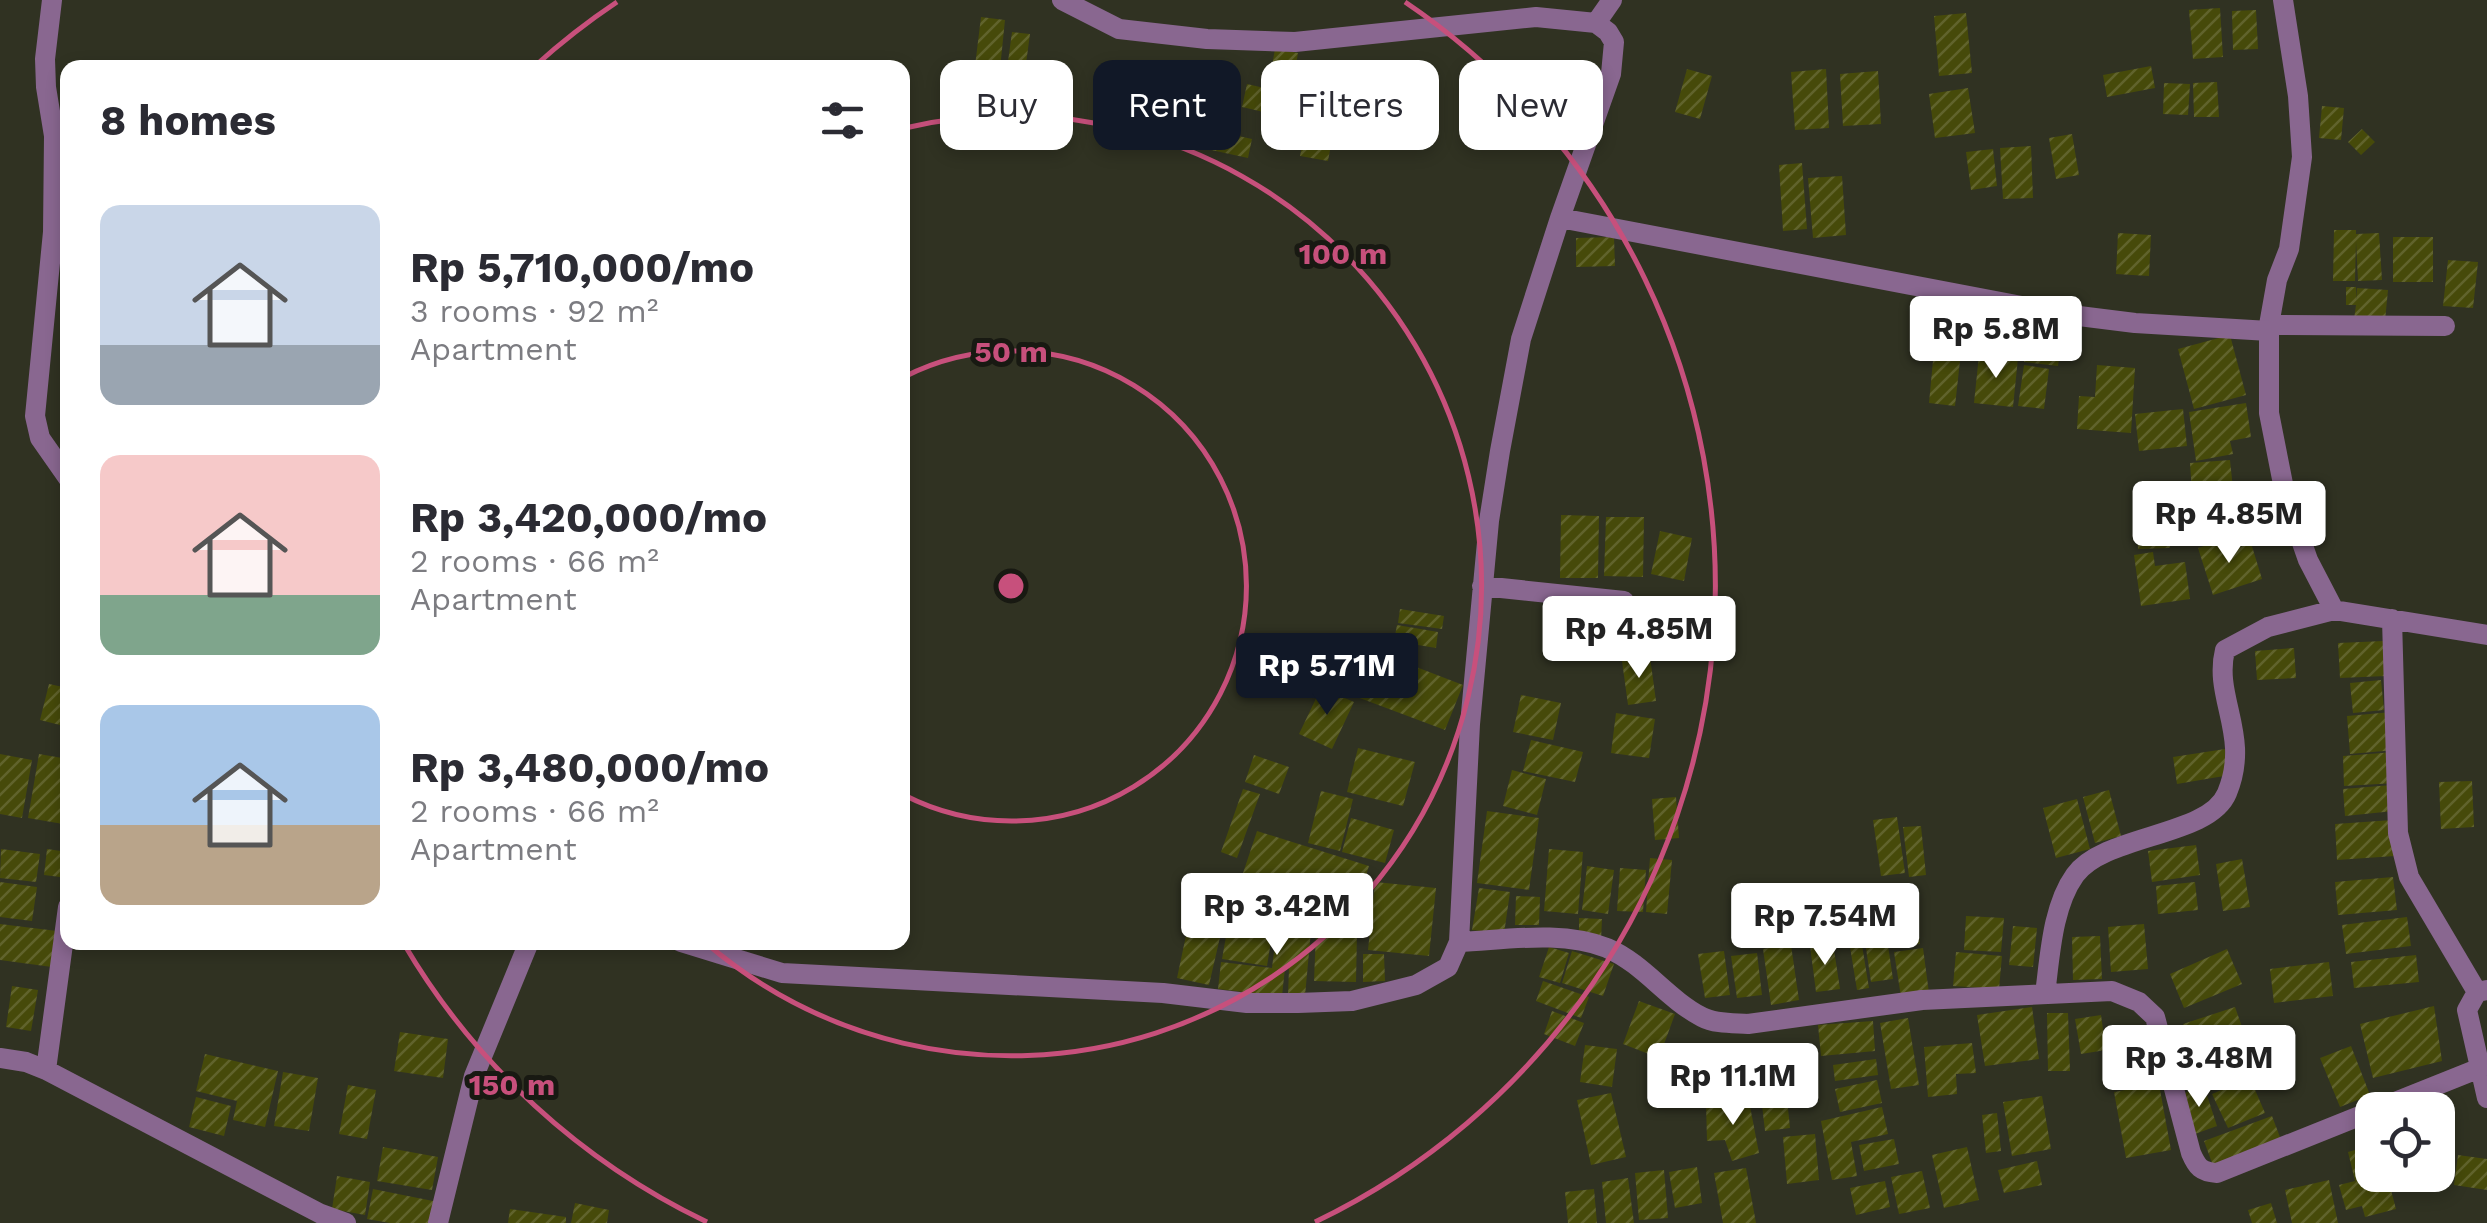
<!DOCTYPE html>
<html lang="en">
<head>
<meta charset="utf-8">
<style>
  :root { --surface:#fff; --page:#f2f2f3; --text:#2b2b33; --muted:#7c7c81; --accent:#111827 }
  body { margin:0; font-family:"Work Sans",sans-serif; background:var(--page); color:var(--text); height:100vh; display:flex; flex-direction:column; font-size:38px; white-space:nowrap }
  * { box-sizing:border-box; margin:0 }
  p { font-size:32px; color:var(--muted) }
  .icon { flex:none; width:55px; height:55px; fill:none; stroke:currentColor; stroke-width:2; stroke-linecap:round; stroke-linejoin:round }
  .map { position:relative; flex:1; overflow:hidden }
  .sheet { position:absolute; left:60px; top:60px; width:850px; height:890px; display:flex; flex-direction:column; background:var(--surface); border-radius:20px; box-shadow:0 5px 15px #0003 }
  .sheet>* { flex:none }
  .banner { position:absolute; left:940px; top:60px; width:950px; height:90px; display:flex; gap:20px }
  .buttons { position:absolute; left:2355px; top:1092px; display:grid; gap:20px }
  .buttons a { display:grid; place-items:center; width:100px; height:100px; border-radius:20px; background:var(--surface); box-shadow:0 5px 15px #0003; font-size:50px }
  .price { position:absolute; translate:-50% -85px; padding:0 22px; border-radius:10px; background:#fff; color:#222; font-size:32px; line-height:65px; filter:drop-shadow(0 2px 5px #0008) }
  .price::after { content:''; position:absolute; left:50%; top:60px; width:30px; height:22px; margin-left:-15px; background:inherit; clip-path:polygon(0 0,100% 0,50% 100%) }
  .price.selected { background:var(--accent); color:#fff }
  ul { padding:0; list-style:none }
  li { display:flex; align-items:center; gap:30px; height:250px; padding:0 40px }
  li span { display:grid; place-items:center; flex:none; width:280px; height:200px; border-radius:20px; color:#555 }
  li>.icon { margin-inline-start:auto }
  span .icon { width:120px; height:120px; fill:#fffc; stroke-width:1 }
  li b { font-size:42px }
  h2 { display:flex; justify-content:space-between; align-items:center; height:120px; padding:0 40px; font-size:42px }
  .tag { padding:0 35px; border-radius:20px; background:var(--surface); box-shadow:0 5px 15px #0003; font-size:35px; line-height:90px }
  .tag.selected { background:var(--accent); color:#fff }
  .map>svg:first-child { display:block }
  .building { fill:url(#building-hatch) }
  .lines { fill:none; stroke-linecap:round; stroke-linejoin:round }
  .minor { stroke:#896790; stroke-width:20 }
  .ring { fill:none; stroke:#c7507c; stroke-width:5 }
  .centre { fill:#c7507c; stroke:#181912; stroke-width:5 }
  .ring-label { font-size:30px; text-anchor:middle; font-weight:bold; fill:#c7507c; stroke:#181912; stroke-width:10; stroke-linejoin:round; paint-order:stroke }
</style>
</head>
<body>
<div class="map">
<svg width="2487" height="1223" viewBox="0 0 2487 1223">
  <defs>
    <pattern id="building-hatch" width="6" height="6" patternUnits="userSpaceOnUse" patternTransform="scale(2.5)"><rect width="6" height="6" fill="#464a0a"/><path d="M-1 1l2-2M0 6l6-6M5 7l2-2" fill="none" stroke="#60632c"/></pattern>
  </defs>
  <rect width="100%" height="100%" fill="#303222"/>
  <path class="building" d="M2220,8L2223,57L2193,59L2189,10Z
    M2256,10L2258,49L2233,50L2232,11Z
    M1966,13L1972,73L1939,76L1934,16Z
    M981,17L1005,20L1000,69L975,66Z
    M1012,32L1030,34L1025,71L1007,69Z
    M1275,49L1298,53L1293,82L1270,77Z
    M2151,66L2155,88L2107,97L2103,75Z
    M1687,69L1712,76L1700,119L1675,112Z
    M1826,69L1829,128L1795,130L1791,72Z
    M997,71L1033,78L1030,92L994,85Z
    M1878,71L1881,124L1843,126L1840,74Z
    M2217,82L2219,117H2194L2193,83Z
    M2164,83L2190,84L2188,115L2163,114Z
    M1247,84L1295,95L1290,118L1242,107Z
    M985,88L1030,95L1025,129L980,122Z
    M1968,88L1975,133L1935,138L1929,94Z
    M1312,92L1340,97L1328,161L1300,156Z
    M1212,103L1239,107L1236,129L1209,125Z
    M2322,106L2344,108L2341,140L2319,138Z
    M2362,129L2375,142L2361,155L2348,142Z
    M1216,131L1252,139L1248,158L1211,150Z
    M2072,134L2079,175L2056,179L2049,138Z
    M2031,146L2033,198L2003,199L2000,148Z
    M1993,149L1997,186L1971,190L1966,152Z
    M1802,163L1807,229L1783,231L1779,165Z
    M1842,176L1846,235L1813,238L1808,178Z
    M2334,230H2356V234L2379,233L2382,280L2358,281L2356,241L2355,281H2333Z
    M2118,233L2151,235L2149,276L2116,274Z
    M1614,237L1615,266L1576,267V238Z
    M2393,237H2433V282H2393Z
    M2448,260L2478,262L2473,308L2443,306Z
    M2346,287H2356V300L2357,288L2388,290L2385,321L2354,319L2356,305H2346Z
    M2230,335L2246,395L2194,409L2178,349Z
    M2027,340L2061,344L2058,366L2024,362Z
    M1934,350L1961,352L1955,406L1929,403Z
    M1979,355L2018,358L2013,407L1974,403Z
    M2024,365L2049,369L2044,409L2018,406Z
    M2097,365L2135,368L2131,433L2077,429L2079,396L2095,397Z
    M2246,403L2251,437L2230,441L2233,454L2196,461L2189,412Z
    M2183,409L2187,446L2139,451L2135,414Z
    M2230,460L2233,489L2192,493L2190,463Z
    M2240,489L2247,520L2201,531L2194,500Z
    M2168,501L2170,548L2138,549L2137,503Z
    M1561,515L1599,516L1598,578H1560Z
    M1606,517H1644L1643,577L1604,576Z
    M1660,531L1692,538L1684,581L1651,574Z
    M2225,539L2228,551L2251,543L2262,579L2213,595L2198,548Z
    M2153,552L2155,566L2185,562L2190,599L2141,606L2134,555Z
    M1400,609L1444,616L1442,629L1398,623Z
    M1397,625L1438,632L1436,648L1394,641Z
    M2384,641L2386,676L2340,678L2338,643Z
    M1359,645L1463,685L1445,730L1341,691Z
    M2294,648L2296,678L2257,680L2255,651Z
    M1650,657L1656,701L1628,705L1622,661Z
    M2381,680L2384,710L2353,713L2350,683Z
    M49,684L68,688V727L40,720Z
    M1321,688L1354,702L1332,749L1299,734Z
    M1521,695L1561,703L1553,740L1513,732Z
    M2392,712L2395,750L2350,754L2347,716Z
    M1616,713L1655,719L1649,758L1611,753Z
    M1531,740L1583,752L1575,782L1523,771Z
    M1358,748L1415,762L1403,806L1347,792Z
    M2225,749L2230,775L2177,784L2173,757Z
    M2395,752L2396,783L2344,786L2343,756Z
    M0,754L32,760L22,818L0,814Z
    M39,754L68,759V793L63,824L28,818Z
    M1254,755L1289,767L1279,794L1245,782Z
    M1512,770L1546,779L1537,815L1503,806Z
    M2472,781L2474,827L2441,829L2439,782Z
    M2392,785L2394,811L2345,816L2343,789Z
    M1243,789L1260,794L1237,858L1221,852Z
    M2109,790L2121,836L2095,843L2083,797Z
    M1321,791L1353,799L1340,851L1308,843Z
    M1676,797L1679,838L1655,840L1652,799Z
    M2077,799L2090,849L2056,858L2043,808Z
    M1487,811L1539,818L1529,890L1477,883Z
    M1897,817L1905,873L1881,876L1873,820Z
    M1351,818L1394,830L1385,863L1342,852Z
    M2393,820L2395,856L2337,860L2335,824Z
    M1921,826L1926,875L1909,877L1903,827Z
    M1257,831L1369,866L1356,908L1243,873Z
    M2196,845L2200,875L2152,882L2148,851Z
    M1,849L40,854L36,882L0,878Z
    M47,849L68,852V878L44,875Z
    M1549,849L1583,852L1578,914L1544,911Z
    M1650,858L1672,860L1667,914L1646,912Z
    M2242,859L2250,907L2223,911L2216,864Z
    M1587,866L1614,870L1608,914L1582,910Z
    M1620,868L1646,870L1643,912L1617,911Z
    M2393,877L2397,910L2338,915L2335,882Z
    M1236,880L1280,887L1267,966L1222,959Z
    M0,882L37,887L32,921L0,917Z
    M1375,882L1436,888L1429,956L1368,950Z
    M2195,882L2198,910L2158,914L2156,886Z
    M1479,888L1510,892L1504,934L1472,930Z
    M1286,896L1313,901L1307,930L1311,931L1305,996H1288L1289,968H1285L1282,996L1218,989L1221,962L1272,968L1277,926L1301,929L1281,925Z
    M1516,896L1540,897L1539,925H1515Z
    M1914,901L1920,944L1894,947L1888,904Z
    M1966,916L2004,918L2001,952L1964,950Z
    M2407,917L2411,946L2346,954L2342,925Z
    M1579,918L1602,919L1601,940L1579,939Z
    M0,924L57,931L52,967L0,960Z
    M2144,924L2148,969L2111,972L2108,927Z
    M1188,926L1221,933L1209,985L1177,978Z
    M2013,926L2037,928L2033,967L2009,965Z
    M1316,932L1357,933L1356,982L1314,981Z
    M1886,932L1893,979L1871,982L1864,935Z
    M2100,936L2102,979L2073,980L2072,937Z
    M1833,943L1840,989L1816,992L1810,946Z
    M1791,945L1799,1000L1771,1005L1763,949Z
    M1862,945L1869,988L1857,990L1850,947Z
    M1549,947L1569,953L1560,983L1539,977Z
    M1923,948L1929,993L1901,997L1894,952Z
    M2227,949L2242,984L2184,1008L2170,974Z
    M1572,951L1614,964L1603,996L1562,983Z
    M1724,951L1730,995L1705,998L1698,954Z
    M1956,952L2002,956L1999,989L1953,986Z
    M1757,953L1762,995L1737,998L1731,956Z
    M1363,954H1384L1385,981L1363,982Z
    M2416,955L2419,982L2354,988L2351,962Z
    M2329,962L2333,996L2274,1003L2270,969Z
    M1543,981L1589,997L1581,1018L1536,1001Z
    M12,986L38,990L31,1031L6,1027Z
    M1639,1001L1675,1014L1659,1058L1623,1044Z
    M2434,1006L2442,1061L2373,1078L2360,1024Z
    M2032,1007L2039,1059L1985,1066L1977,1015Z
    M2235,1007L2257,1069L2215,1083L2201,1042L2192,1046L2183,1024Z
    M1552,1011L1584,1023L1575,1046L1544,1034Z
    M2047,1013H2068L2070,1071H2048Z
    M2101,1015L2106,1050L2081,1054L2075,1019Z
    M1908,1018L1919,1085L1891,1089L1880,1023Z
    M1873,1021L1875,1051L1821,1056L1818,1025Z
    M400,1032L448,1039L443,1078L394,1071Z
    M2151,1032L2160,1078L2133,1082L2125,1037Z
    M1972,1043L1976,1073L1956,1074L1957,1094L1928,1097L1924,1047Z
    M1585,1045L1617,1049L1612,1087L1580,1082Z
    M2351,1046L2370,1095L2340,1107L2320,1058Z
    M205,1054L278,1071L265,1127L233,1120L237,1101L196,1091Z
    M1876,1059L1878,1075L1835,1081L1833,1065Z
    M1784,1068L1790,1128L1765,1131L1758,1071Z
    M1750,1069V1093L1701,1094V1070Z
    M283,1072L318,1078L309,1131L274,1126Z
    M2250,1078L2265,1113L2228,1128L2212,1094Z
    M1877,1080L1882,1103L1840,1112L1835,1089Z
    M2159,1084L2171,1150L2126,1158L2114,1092Z
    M348,1085L376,1090L367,1139L339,1134Z
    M2204,1086L2217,1126L2195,1134L2182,1094Z
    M1611,1093L1626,1157L1591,1165L1577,1100Z
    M2042,1096L2051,1149L2012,1156L2003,1102Z
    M196,1097L231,1106L224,1136L189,1127Z
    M1749,1101L1759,1153L1732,1161L1725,1140L1707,1141L1706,1103Z
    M1882,1107L1888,1134L1851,1142L1857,1176L1832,1180L1821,1121Z
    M1997,1113L2001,1151L1986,1153L1982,1115Z
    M2272,1116L2283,1145L2215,1171L2204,1141Z
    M1815,1134L1819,1180L1787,1184L1783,1137Z
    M1894,1139L1899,1164L1864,1171L1859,1145Z
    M2372,1145V1175H2387L2396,1209L2365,1217L2362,1206L2346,1210L2339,1185L2355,1181L2348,1152Z
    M383,1147L438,1157L432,1190L377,1181Z
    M1967,1147L1979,1200L1944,1208L1932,1155Z
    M2458,1155L2487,1159V1190L2454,1185Z
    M2037,1161L2042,1185L2004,1193L1998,1170Z
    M1697,1167L1702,1203L1675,1208L1669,1172Z
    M1746,1168L1756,1223H1723L1714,1173Z
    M1664,1170L1668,1218L1639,1220L1635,1173Z
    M1922,1171L1930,1208L1899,1214L1891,1177Z
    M337,1176L370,1182L365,1215L332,1209Z
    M1628,1178L1634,1223H1606L1602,1182Z
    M2329,1180L2338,1223H2292L2285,1190Z
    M1885,1181L1890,1207L1856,1215L1850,1188Z
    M373,1189L438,1202L434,1223H390L367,1219Z
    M1594,1189L1597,1223H1568L1565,1192Z
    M575,1203L609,1210L607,1223H571Z
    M2271,1203L2277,1223H2252L2248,1210Z
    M510,1209L566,1217V1223H508Z"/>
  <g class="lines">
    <path class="minor" d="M52,0L45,59L46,87L54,136L53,232L35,416L40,438L68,478
      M2283,0L2298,96L2302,157L2289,249L2277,280L2269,325V413L2285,494L2308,560L2334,610L2487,635
      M1596,23L1612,0
      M1560,218L2063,314L2135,323L2269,331
      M2269,325L2445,326
      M1482,586L1624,601
      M2392,619L2398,833L2409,877L2477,992
      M681,942L782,973L1163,993L1247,1003H1298L1352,1001L1416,985L1448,967L1459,942L1470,724L1489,521L1500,451L1521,339L1560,218L1611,74L1614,42L1608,32L1596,23L1536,17L1295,42L1207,39L1119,29L1062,0
      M1459,942C1506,940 1562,930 1607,948C1644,964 1667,999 1702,1017C1715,1024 1733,1023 1748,1024L1922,1000L2112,991L2139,1002L2155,1017L2191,1153C2197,1167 2201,1172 2217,1173L2372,1111
      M2487,990L2477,992L2467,1010L2487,1098
      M2045,994C2050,957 2052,907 2075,875C2105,834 2209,837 2227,793C2251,735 2213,698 2225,650L2268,627L2334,610
      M0,1058L26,1062L46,1070L321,1214L346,1223
      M46,1070L68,907
      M2375,1110L2480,1068
      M438,1223L474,1076L529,942"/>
  </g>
  <g class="ring">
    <path d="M904 377A235 235 0 1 1 904 795"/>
    <path d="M905 128A470 470 0 1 1 706 943"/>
    <path d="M707 1222A705 705 0 0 1 404 944M535 66A705 705 0 0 1 617 2M1405 2A705 705 0 0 1 1315 1222"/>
  </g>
  <circle cx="1011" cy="586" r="15" class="centre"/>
  <g class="ring-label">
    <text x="1343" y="264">100 m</text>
    <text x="1011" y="362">50 m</text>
    <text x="512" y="1095">150 m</text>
  </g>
</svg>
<div class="buttons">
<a><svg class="icon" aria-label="locate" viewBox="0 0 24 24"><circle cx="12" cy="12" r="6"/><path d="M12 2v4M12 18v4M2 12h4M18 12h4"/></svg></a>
</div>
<b class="price" style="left:1996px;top:381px">Rp 5.8M</b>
<b class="price" style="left:2229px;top:566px">Rp 4.85M</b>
<b class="price" style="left:1639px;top:681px">Rp 4.85M</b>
<b class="price selected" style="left:1327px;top:718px">Rp 5.71M</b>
<b class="price" style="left:1277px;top:958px">Rp 3.42M</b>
<b class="price" style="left:1825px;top:968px">Rp 7.54M</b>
<b class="price" style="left:2199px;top:1110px">Rp 3.48M</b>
<b class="price" style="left:1733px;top:1128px">Rp 11.1M</b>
<div class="banner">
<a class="tag">Buy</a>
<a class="tag selected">Rent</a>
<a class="tag">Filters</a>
<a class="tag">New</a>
</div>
<section class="sheet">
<h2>8 homes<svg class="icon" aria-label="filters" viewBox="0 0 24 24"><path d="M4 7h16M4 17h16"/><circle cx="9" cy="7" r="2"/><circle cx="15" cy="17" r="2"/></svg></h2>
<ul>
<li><span style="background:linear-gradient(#c9d6e8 70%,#9aa5b1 0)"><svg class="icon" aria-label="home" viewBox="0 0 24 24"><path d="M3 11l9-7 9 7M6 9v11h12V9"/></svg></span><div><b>Rp 5,710,000/mo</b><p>3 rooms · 92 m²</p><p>Apartment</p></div></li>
<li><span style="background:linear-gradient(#f6c9c9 70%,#7fa58c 0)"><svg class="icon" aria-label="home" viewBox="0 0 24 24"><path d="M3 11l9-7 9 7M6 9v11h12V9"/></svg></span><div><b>Rp 3,420,000/mo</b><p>2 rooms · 66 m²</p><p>Apartment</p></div></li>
<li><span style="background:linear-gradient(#a9c7e8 60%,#b9a48a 0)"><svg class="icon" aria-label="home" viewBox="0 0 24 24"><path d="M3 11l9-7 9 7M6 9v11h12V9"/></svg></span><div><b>Rp 3,480,000/mo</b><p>2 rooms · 66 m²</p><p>Apartment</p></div></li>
</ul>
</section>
</div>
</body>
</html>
